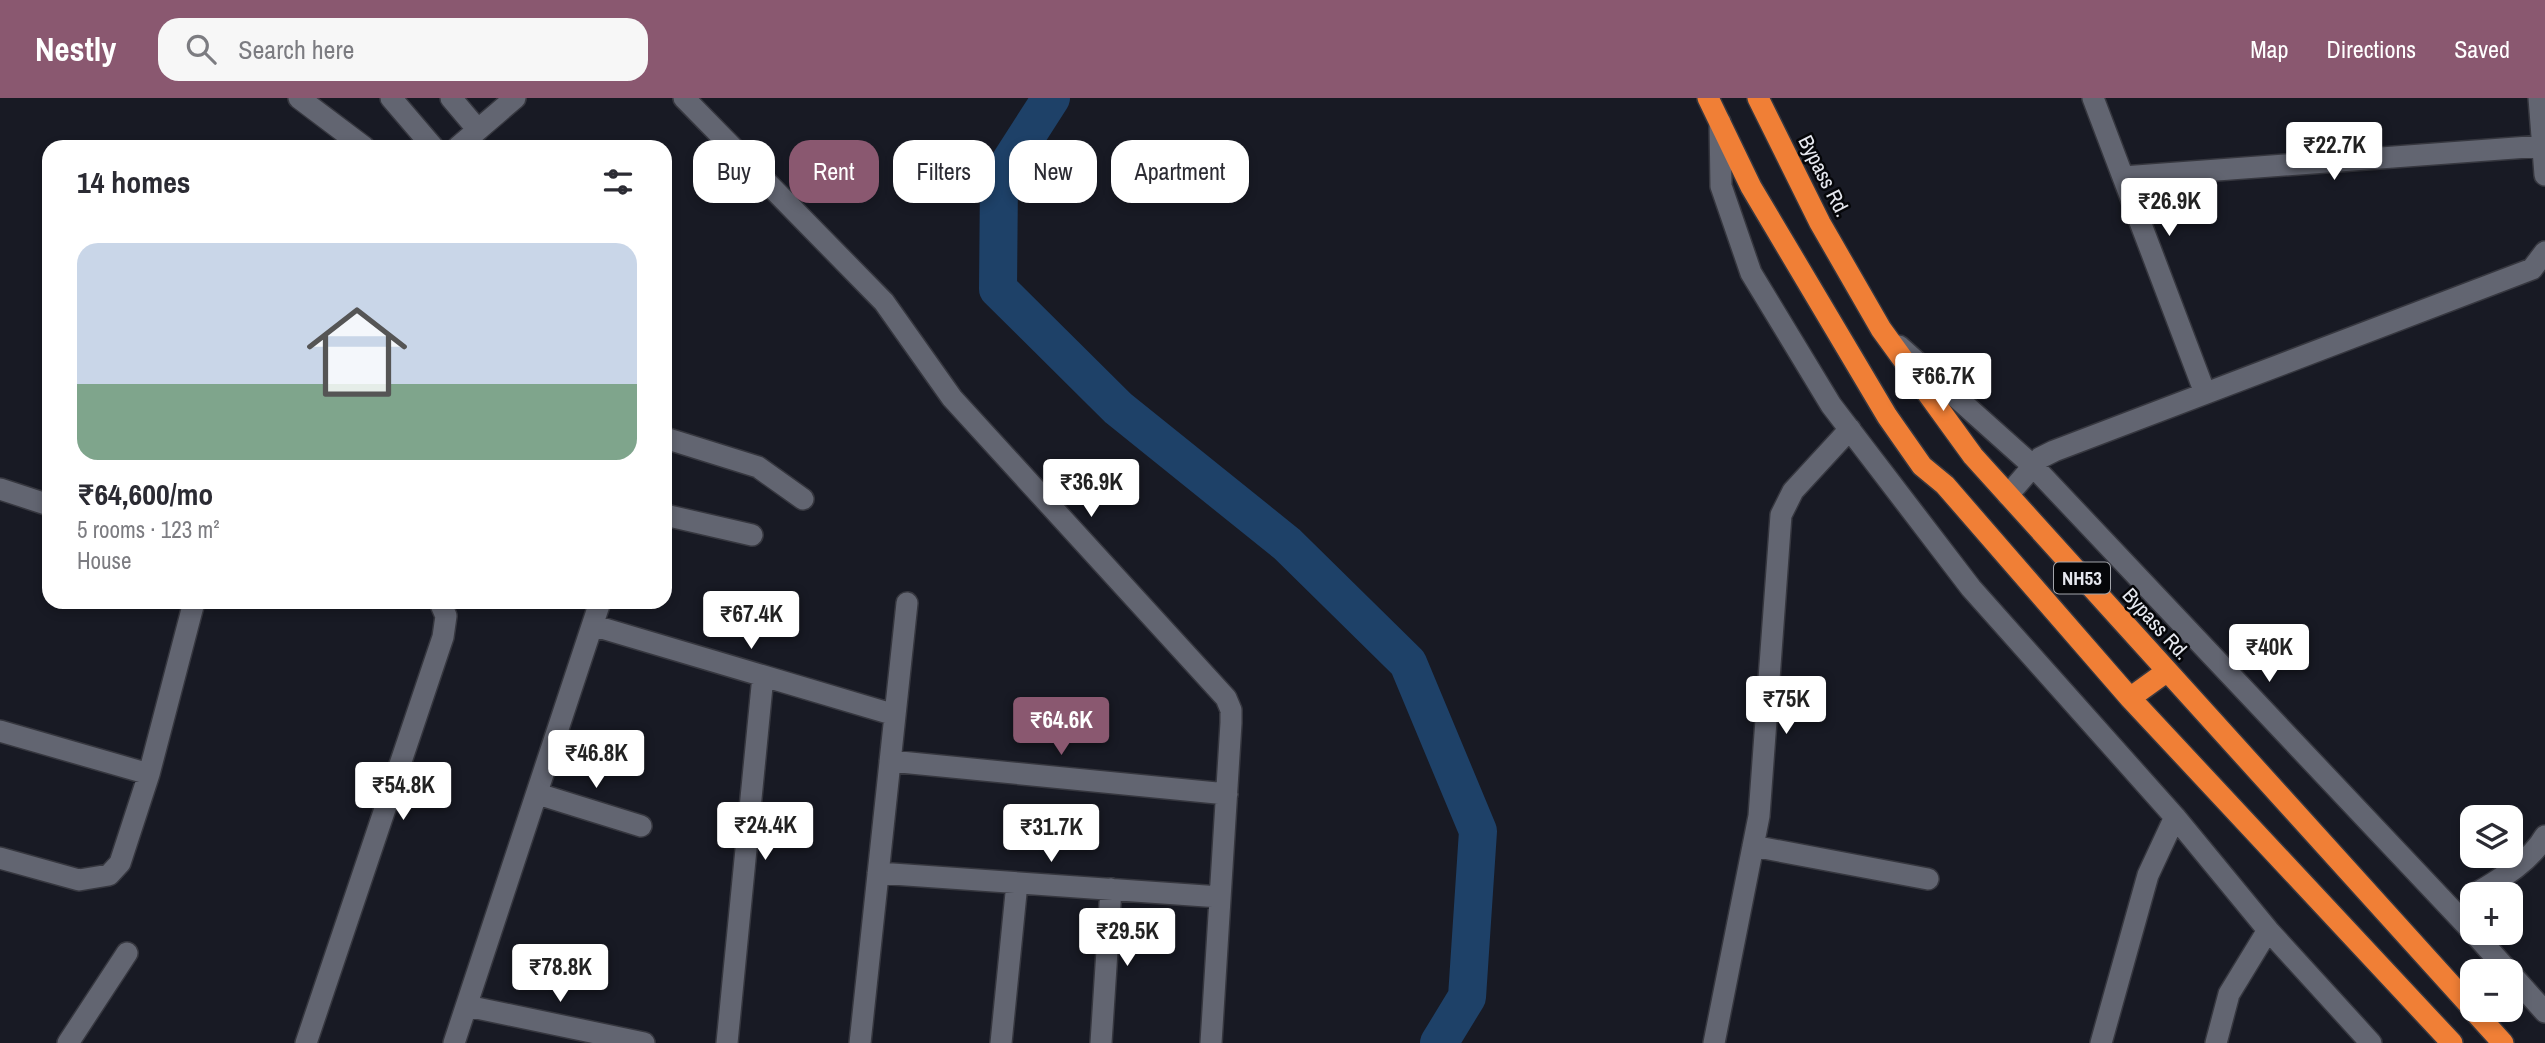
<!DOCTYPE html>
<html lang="en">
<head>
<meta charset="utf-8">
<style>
  :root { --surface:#fff; --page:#f7f7f7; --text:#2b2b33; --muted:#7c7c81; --accent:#8a5870 }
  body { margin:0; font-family:"Archivo Narrow",sans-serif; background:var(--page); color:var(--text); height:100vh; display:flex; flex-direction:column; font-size:26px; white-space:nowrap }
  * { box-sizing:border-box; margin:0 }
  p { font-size:23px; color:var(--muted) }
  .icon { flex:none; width:38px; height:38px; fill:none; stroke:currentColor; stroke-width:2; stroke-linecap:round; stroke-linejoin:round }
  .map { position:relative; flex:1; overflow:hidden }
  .details { position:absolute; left:42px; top:42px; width:630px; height:469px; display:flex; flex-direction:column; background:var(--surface); border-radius:21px; box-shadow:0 4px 10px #0003 }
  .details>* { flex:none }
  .guide { position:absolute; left:693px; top:42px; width:665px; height:63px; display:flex; gap:14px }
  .controls { position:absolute; left:2460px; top:707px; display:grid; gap:14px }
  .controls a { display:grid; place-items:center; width:63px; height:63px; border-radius:14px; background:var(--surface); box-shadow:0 4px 10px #0003; font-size:35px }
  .price { position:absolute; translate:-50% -60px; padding:0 16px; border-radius:7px; background:#fff; color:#222; font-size:23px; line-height:46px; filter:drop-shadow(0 2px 4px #0008) }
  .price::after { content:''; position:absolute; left:50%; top:42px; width:21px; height:16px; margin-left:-10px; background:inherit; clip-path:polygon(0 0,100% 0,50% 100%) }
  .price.current { background:var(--accent); color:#fff }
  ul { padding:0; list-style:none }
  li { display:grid; align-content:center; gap:14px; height:371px; padding:0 35px }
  li span { display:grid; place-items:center; height:217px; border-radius:21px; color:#555 }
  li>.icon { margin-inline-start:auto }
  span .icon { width:126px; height:126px; fill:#fffc; stroke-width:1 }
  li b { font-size:30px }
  h2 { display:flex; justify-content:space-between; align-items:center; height:84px; padding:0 35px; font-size:30px }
  .chip { padding:0 24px; border-radius:21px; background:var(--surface); box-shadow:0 4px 10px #0003; font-size:24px; line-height:63px }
  .chip.current { background:var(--accent); color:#fff }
  header { display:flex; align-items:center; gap:42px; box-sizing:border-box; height:98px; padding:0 35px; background:var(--accent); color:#fff }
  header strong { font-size:33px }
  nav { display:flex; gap:38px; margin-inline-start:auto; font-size:24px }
  .search { width:490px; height:63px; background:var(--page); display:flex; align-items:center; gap:18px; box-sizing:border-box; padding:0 24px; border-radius:21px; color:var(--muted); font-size:26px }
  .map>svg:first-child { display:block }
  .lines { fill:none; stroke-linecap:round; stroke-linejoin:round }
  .river { stroke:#1e4168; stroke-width:38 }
  .minor-casing { stroke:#36373f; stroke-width:24 }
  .highway-casing { stroke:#36373f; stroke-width:24 }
  .minor { stroke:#626571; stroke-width:21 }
  .highway { stroke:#f07f36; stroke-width:21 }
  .labels { text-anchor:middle; stroke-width:5; stroke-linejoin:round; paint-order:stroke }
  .shield { fill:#050609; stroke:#a2a4aa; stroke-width:2 }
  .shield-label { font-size:19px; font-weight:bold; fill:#e6e8ef }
  .street-label { font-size:21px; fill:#e6e8ef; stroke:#050609 }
</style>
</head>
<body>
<header>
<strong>Nestly</strong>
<div class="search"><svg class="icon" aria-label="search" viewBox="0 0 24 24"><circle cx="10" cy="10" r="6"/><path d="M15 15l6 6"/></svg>Search here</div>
<nav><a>Map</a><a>Directions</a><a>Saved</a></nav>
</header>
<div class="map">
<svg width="2545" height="945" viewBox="0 0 2545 945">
  <rect width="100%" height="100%" fill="#181a24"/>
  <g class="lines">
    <path class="river" d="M1051,0L999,81L998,191L1118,310L1287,446L1408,565L1478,733L1467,899L1439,945"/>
    <g class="minor-casing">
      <path id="minor" d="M299,0L364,49
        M391,0L433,49
        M451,0L478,32
        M684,0L884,204L952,300L1226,600L1231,612V625L1211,945
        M2093,0L2205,295
        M2539,0L2545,77
        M1720,24L1721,88L1751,175L1831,307L1971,490L2175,719L2268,832L2371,945
        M458,49L515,0
        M2123,79L2543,48
        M1899,248L2033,368L2473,834
        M665,340L758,369L803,401
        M0,391L49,407
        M2008,397L2040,360L2054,353L2532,171L2545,154
        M665,417L752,437
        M595,528L895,617
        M0,633L149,676
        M890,663L1227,696
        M538,696L641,728
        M1753,748L1928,781
        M0,760L79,782L109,777L120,765L149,676L194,504
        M878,775L1220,799
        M2475,796C2500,781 2530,764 2545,738
        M2474,835L2508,873
        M2511,876L2545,914
        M467,908L644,945
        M68,945L127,855
        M306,945L443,539L446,518L440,504
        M454,945L600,504
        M727,945L763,578
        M860,945L907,505
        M1001,945L1017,785
        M1101,945L1111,791
        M1714,945L1759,718L1781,417L1793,393L1850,331
        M2101,945L2148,777L2175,719
        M2216,945L2229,896L2268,832"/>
    </g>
    <g class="highway-casing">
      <path id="highway" d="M1708,0L1751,89L1887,318L1922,368L1945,387L2130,600L2452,945
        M1758,0L1820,125L1881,231L1973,358L2473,911
        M2130,600L2166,574
        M2473,912L2503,945"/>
    </g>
    <use href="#minor" class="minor"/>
    <use href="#highway" class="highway"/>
  </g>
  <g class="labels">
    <rect class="shield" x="2054" y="464.5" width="56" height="31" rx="5"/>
    <g class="shield-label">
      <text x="2082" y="487">NH53</text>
    </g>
    <g class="street-label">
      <text transform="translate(1824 78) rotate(63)" y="7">Bypass Rd.</text>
      <text transform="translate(2156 526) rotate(48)" y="7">Bypass Rd.</text>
    </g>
  </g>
</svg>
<div class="controls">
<a><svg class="icon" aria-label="layers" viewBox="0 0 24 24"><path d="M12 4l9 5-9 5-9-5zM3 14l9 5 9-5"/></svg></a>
<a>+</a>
<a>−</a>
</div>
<b class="price" style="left:2334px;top:84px">₹22.7K</b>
<b class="price" style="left:2169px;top:140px">₹26.9K</b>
<b class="price" style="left:1943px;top:315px">₹66.7K</b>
<b class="price" style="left:1091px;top:421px">₹36.9K</b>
<b class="price" style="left:751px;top:553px">₹67.4K</b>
<b class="price" style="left:2269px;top:586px">₹40K</b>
<b class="price" style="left:1786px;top:638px">₹75K</b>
<b class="price current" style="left:1061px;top:659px">₹64.6K</b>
<b class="price" style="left:596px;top:692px">₹46.8K</b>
<b class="price" style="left:403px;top:724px">₹54.8K</b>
<b class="price" style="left:765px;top:764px">₹24.4K</b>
<b class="price" style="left:1051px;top:766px">₹31.7K</b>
<b class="price" style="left:1127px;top:870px">₹29.5K</b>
<b class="price" style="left:560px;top:906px">₹78.8K</b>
<div class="guide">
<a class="chip">Buy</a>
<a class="chip current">Rent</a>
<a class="chip">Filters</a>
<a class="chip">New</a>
<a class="chip">Apartment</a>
</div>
<section class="details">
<h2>14 homes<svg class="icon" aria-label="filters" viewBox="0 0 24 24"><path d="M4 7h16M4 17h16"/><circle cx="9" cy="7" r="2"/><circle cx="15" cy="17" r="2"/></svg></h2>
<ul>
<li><span style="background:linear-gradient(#c9d6e8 65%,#7fa58c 0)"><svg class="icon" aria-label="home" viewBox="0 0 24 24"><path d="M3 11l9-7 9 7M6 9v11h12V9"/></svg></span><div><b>₹64,600/mo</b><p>5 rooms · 123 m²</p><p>House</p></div></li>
</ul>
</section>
</div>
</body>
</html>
